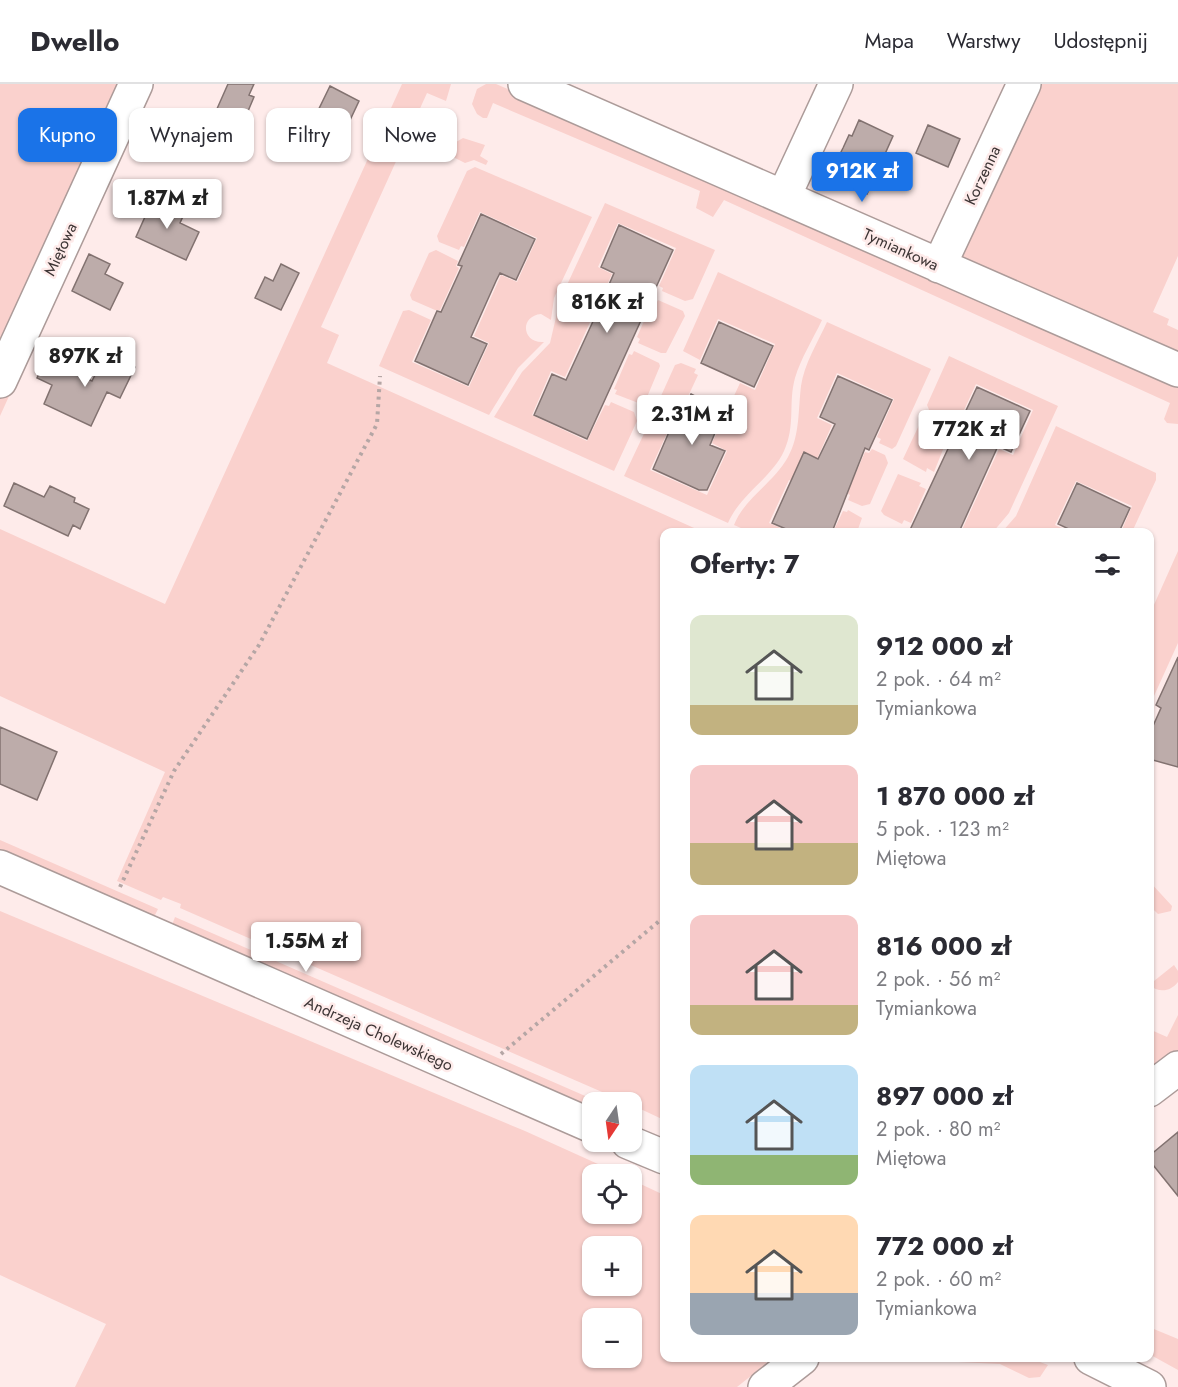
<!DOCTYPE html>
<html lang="pl">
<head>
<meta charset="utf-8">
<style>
  :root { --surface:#fff; --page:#f7f7f7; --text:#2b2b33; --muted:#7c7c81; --line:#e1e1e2; --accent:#1a73e8 }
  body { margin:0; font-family:Jost,sans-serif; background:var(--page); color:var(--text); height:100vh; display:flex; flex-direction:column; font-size:22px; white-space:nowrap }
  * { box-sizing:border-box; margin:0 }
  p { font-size:20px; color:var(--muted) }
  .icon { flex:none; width:33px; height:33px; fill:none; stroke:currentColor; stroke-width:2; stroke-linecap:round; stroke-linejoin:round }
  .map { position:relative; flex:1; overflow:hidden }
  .sheet { position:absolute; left:660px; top:444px; width:494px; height:834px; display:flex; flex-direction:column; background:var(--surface); border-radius:12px; box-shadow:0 2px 4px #0004 }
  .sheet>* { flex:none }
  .top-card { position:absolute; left:18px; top:24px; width:552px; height:54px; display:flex; gap:12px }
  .needle { width:39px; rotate:193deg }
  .tools { position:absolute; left:582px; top:1008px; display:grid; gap:12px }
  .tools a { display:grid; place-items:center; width:60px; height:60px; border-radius:12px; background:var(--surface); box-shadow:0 2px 4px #0004; font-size:30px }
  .price { position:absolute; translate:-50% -51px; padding:0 14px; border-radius:6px; background:#fff; color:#222; font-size:20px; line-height:39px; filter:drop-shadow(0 2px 3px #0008) }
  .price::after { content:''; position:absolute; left:50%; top:36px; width:18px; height:14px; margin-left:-9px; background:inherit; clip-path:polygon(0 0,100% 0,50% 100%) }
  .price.active { background:var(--accent); color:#fff }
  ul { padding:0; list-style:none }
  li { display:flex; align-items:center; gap:18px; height:150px; padding:0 30px }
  li span { display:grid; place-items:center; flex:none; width:168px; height:120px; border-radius:12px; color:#555 }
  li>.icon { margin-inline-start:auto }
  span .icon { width:72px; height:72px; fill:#fffc; stroke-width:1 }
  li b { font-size:26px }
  h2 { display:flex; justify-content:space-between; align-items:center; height:72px; padding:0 30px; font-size:26px }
  .pill { padding:0 21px; border-radius:12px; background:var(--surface); box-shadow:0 2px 4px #0004; font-size:21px; line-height:54px }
  .pill.active { background:var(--accent); color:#fff }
  header { display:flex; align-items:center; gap:36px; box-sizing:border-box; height:84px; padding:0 30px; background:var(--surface); border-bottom:2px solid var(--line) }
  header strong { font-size:28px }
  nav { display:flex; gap:33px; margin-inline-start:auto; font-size:21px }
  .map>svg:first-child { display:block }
  .green { fill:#fad1cd; fill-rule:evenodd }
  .building { fill:#bdacaa; stroke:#827270; stroke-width:1.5 }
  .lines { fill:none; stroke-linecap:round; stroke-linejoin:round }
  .minor-casing { stroke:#ac9b99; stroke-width:36 }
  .path { stroke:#b5a6a5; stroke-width:4; stroke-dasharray:3 4.5; stroke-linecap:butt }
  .minor { stroke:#fff; stroke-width:33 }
  .labels { text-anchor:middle; stroke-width:5; stroke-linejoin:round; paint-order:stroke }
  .street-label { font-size:16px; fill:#3d3535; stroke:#feebea }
</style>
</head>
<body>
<header>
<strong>Dwello</strong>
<nav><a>Mapa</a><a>Warstwy</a><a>Udostępnij</a></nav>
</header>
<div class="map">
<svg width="1178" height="1303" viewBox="0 0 1178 1303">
  <rect width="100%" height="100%" fill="#feebea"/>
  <path class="green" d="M0,0H151L0,332Z
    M402,0H451L446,17L427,9L321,243L339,251L327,279L703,448H664V1036L632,1021V1018H625L180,824L181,820L163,813L161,816L117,797L165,688L0,612V445L165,520Z
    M486,0H496L591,40L1178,297V340L1167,339L1164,335L1170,319L724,116L713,133L696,124L700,107L493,19L487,34H483L477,30L472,20L477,5Z
    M1033,0H1178V172L1153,228L1169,235L1167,241L1178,246V267L1131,246L1127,252L951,173Z
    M463,54L485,61L480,72L488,77L486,81L474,76L465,79L449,71L451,61Z
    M475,83L592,133L554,214L551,236L541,230C519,232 522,260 544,258L518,284L489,331L379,282L403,227L409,226L431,236L412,278L469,303L489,259L474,252L501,191L517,198L537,154L480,128L464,163L461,162L459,166L439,158L437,152L467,87Z
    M605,119L715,166L693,215L685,217L662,207L663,204L659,202L676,164L618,139L598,183L612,190L565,293L551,287L532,331L587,357L605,321L609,322L611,318L634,328L637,337L614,387L494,333L522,288L550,259L560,216Z
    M436,166L458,177L456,182L459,184L440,226H435L412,216L410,211L429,169Z
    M718,188L822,236C813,255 801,274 795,294C788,319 796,341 784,367C771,395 741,409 728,439L624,392L649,339L654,338L669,345L650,386L707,411L727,367L712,359L740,299L755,306L775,260L718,235L700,276L683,267Z
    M658,216L683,227L685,232L666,269H661L638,259L640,255L637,253L652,219L656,220Z
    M827,238L931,285L896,362L892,365L879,359L881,355L877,353L894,315L837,289L817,334L832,341L805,402L789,396L769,439L790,448H750L734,441C745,413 773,400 788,373C800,351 798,327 801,302C804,280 818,258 827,238Z
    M634,267L659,279L660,282L645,318L641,320L615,310L617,306L614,305L629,270L632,271Z
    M949,272L1058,322L1009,429L993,448H961L999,365L1013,371L1033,326L976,300L959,337L930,328L927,321Z
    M681,279L696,285L694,289L698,291L678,334L675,332L673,336L659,329L656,323L675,281Z
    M921,337L945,345L943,351L948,353L934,388L927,384L926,388L903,375Z
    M1056,342L1156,389V396L1132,448H1121L1132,422L1076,397L1055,441L1070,448H1002L1016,432Z
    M872,365L885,371L888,379L870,420L862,422L848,416L850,411L847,409L865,368L869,369Z
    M898,390L921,399L919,402L926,405L911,439L904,436L902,440L884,431L881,427Z
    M848,426L862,434L857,448H833L843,427L847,428Z
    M1178,467V559L1149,623V532Z
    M0,756L158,825L154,833L0,770Z
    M1149,797L1172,822L1171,827L1158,830L1149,821Z
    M0,827L525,1047L620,1090H592V1130H632V1096L664,1111V1274H762L767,1279L737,1303H75L106,1240L0,1191ZM592,1162H632V1202H592ZM592,1234H632V1274H592Z
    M175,833L599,1018H592V1029L172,841Z
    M1174,881L1178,887V898C1170,908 1159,909 1149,901Z
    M1178,931V970L1149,993V945L1167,953Z
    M1149,1243L1178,1255V1286L1149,1270Z
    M958,1274H1029L1048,1281L1040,1293L1029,1294L1000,1280L958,1278Z"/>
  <path class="building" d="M228,0H254L249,11L254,13L243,39L216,27Z
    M330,2L359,17L343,51L313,37Z
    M859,36L893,52L867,110L833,94L840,78L837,76L843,64L849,51L852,52Z
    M928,41L960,55L948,83L916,69Z
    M153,115L184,130L180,139L199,148L186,176L136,153Z
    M481,130L535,155L516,196L500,189L496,197L471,253L487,260L468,301L415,277L437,227L441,228L462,182L458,181Z
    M619,141L673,166L587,355L534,331L552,290L566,296L595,233L614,189L601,183Z
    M89,170L110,180L105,190L123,199L110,226L72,207Z
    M281,180L299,189L281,226L255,214L265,193L273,197Z
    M719,238L773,262L754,303L701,279Z
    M106,269L135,283L120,314L107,308L91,342L44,320L52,301L37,294L46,276L92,297Z
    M838,292L892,316L869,366L865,364L832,448H793L772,439L804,368L818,375L835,340L820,333Z
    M977,303L1030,327L1011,368L998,362L959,448H909Z
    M691,310L724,327L710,361L725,367L707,406H699L653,385L675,334L679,336Z
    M14,399L44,413L50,402L75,414L74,418L89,425L80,445L73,441L68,452L4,422Z
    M1077,399L1130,424L1119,448H1075L1058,440Z
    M1178,573V683L1149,675V651L1161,624L1156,621Z
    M0,643L57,668L37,716L0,700Z
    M1178,1048V1112L1149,1076V1072Z"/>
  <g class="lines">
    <g class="minor-casing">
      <path id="minor" d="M525,0L1178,286
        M784,112L836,0
        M939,182L1024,0
        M0,297L136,0
        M0,783L592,1042
        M1149,1006L1178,984
        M628,1058L664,1073
        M1091,1274L1149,1303
        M765,1303L802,1274"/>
    </g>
    <path class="path" d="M120,803L174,687L259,561L377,340L380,292
      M501,970L664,833"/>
    <use href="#minor" class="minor"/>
  </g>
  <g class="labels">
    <g class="street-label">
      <text transform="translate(982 91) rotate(-65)" y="6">Korzenna</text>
      <text transform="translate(60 165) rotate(-65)" y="6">Miętowa</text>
      <text transform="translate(901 165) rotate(24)" y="6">Tymiankowa</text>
      <text transform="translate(379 949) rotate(24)" y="6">Andrzeja Cholewskiego</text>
    </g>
  </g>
</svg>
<div class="tools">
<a><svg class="needle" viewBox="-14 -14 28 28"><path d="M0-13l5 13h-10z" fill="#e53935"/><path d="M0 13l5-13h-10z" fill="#7c7c81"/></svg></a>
<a><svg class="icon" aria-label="locate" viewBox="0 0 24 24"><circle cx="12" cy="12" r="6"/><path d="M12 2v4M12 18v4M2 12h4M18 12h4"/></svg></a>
<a>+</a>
<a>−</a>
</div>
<b class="price active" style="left:862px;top:119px">912K zł</b>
<b class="price" style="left:167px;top:146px">1.87M zł</b>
<b class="price" style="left:607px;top:250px">816K zł</b>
<b class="price" style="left:85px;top:304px">897K zł</b>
<b class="price" style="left:692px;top:362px">2.31M zł</b>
<b class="price" style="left:969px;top:377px">772K zł</b>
<b class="price" style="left:306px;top:889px">1.55M zł</b>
<div class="top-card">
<a class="pill active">Kupno</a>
<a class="pill">Wynajem</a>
<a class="pill">Filtry</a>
<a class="pill">Nowe</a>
</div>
<section class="sheet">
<h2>Oferty: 7<svg class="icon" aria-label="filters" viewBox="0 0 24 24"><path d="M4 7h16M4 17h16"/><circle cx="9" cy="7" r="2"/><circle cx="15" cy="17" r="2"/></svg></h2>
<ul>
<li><span style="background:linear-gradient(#dfe7d0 75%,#c2b280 0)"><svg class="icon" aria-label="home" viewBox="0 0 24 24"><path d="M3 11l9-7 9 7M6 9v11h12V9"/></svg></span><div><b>912 000 zł</b><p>2 pok. · 64 m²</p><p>Tymiankowa</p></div></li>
<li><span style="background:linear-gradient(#f6c9c9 65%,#c2b280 0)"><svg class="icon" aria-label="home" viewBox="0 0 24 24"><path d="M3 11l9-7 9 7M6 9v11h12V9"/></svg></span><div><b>1 870 000 zł</b><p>5 pok. · 123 m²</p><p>Miętowa</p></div></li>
<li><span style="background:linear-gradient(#f6c9c9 75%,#c2b280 0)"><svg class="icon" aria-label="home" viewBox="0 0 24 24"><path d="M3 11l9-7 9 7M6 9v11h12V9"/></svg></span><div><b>816 000 zł</b><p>2 pok. · 56 m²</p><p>Tymiankowa</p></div></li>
<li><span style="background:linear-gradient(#bfe0f5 75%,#8fb573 0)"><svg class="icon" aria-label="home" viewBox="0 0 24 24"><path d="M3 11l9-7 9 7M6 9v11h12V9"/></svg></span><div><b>897 000 zł</b><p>2 pok. · 80 m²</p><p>Miętowa</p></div></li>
<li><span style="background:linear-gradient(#ffd9b3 65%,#9aa5b1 0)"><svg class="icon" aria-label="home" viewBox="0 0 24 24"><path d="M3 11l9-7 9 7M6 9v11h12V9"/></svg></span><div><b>772 000 zł</b><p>2 pok. · 60 m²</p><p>Tymiankowa</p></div></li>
</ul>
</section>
</div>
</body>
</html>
